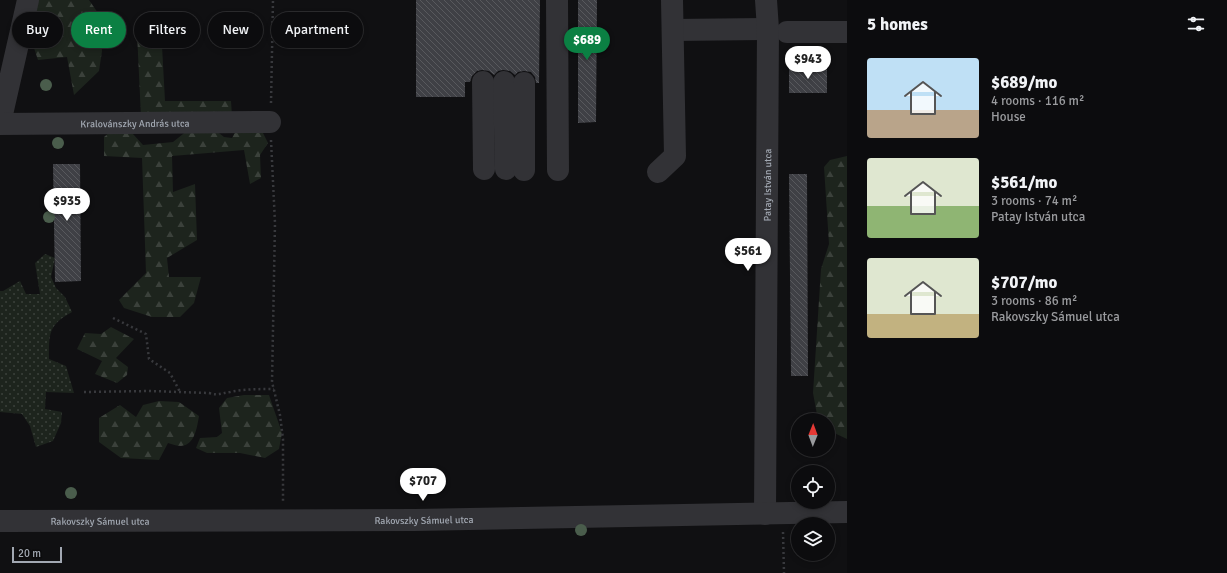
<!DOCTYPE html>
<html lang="en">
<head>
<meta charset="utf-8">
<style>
  :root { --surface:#0c0c0e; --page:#151517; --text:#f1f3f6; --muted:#9a9b9e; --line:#2c2c2e; --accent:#0b8043 }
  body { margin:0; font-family:Signika,sans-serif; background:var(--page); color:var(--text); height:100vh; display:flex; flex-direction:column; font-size:15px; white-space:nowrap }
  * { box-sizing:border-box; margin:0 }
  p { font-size:13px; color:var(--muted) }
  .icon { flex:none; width:22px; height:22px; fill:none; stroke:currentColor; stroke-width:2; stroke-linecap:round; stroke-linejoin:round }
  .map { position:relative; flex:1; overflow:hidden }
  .drawer { display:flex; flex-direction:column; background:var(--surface); width:380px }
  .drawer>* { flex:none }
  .hud { position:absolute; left:12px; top:12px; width:380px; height:36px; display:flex; gap:8px }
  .needle { width:26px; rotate:1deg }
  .fabs { position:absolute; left:791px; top:413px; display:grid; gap:8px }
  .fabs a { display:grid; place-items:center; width:44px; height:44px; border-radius:50%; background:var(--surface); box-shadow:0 2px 6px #0003,0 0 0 1px var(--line); font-size:20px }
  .scale { position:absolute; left:12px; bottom:10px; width:50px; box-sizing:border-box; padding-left:4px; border:2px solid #a2a8b2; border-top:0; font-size:11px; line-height:14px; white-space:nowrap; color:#a2a8b2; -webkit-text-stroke:3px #0b0b0c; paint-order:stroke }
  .price { position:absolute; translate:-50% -34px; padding:0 9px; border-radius:14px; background:#fff; color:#222; font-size:13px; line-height:26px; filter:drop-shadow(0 1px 2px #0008) }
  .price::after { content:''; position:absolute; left:50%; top:24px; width:12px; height:9px; margin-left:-6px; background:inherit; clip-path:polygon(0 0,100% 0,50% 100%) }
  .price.current { background:var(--accent); color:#fff }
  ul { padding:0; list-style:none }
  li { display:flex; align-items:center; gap:12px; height:100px; padding:0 20px }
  li span { display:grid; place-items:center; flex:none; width:112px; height:80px; border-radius:4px; color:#555 }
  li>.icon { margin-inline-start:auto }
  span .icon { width:48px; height:48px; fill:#fffc; stroke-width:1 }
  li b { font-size:17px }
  h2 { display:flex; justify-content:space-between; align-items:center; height:48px; padding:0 20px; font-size:17px }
  .tag { padding:0 14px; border-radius:18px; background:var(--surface); box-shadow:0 2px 6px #0003,0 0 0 1px var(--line); font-size:14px; line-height:36px }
  .tag.current { background:var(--accent); color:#fff }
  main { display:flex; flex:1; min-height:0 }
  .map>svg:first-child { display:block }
  .green { fill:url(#green-dots) }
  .forest { fill:url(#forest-firs) }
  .building { fill:url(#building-back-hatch) }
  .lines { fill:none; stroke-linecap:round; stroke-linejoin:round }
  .path { stroke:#38393d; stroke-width:2.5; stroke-dasharray:2 3; stroke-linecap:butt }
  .minor { stroke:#323236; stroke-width:22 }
  .tree { fill:#4a5d4c }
  .labels { text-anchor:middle; stroke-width:3; stroke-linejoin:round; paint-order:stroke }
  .street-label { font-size:10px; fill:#a2a8b2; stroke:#0b0b0c }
</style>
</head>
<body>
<main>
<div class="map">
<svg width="847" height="573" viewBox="0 0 847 573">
  <defs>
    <pattern id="green-dots" width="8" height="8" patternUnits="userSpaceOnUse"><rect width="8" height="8" fill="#1d241d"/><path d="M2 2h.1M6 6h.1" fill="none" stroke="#3b413b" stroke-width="1.8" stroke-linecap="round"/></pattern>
    <pattern id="forest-firs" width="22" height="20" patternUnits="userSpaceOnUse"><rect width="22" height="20" fill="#1d241d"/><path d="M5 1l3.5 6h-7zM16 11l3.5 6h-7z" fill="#3b413b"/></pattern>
    <pattern id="building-back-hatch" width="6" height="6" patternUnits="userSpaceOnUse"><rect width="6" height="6" fill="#3f4045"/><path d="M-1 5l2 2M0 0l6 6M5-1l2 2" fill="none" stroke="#58595d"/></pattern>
  </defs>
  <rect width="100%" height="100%" fill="#101012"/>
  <path class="green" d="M45,254L55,258L51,277L56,288L65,297L72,312C48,325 49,334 49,359L66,366L74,393L46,392L45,409L62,412L61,423L53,441L36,447L30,426L22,414L0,412V291H3L20,281L26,294H40L35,263Z"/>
  <path class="forest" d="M34,0H89L98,13L102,51L99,71L74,95L67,57L38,60L32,42L61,35L28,29Z
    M137,33L162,46L165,101H231L232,116L141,117Z
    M241,121H257L268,143L260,155L261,178L250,184L244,150L172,156L173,192L195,184L197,240L167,258L169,277H201L194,303L180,317H152L124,308L119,300L146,273L142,158L104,156V137L122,122L143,145L173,142L193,126H210L224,137L232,138Z
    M847,156V439L828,430V420H818L813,393L821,269L829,244L824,167L830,160Z
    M111,327L134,339L116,358L128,367L127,375L117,383L95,374L102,361L77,349L85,333L101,334Z
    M244,395H269L282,433L279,449L265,458L240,453H207L196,448L200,438L217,437L222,433L219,408L227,398Z
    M159,401L179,402L199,416C197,427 195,445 181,446C177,446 172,444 168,443L159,460L121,458L99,442V418L120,405L136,417L143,405Z"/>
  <path class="building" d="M416,0H540L539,83H536L535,77L531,72L524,71L518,72L515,75L510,71L503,70L498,71L494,75L489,71L482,70L477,71L472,76L470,82H465V97H416Z
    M578,0H597L596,122L578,123Z
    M789,68H827V93H789Z
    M53,164H80L81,281L55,282Z
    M789,174H807L808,376H791Z"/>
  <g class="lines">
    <path class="path" d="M271,103L273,0
      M271,140L275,223L272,382L280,415L283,439V502
      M113,318L146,334L149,359L170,373L180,392
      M84,392L150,391L209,393C218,396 221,393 230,392C244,389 259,389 274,389
      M783,532L784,573"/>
    <g class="minor">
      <path d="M557,0L558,170"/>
      <path d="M673,30L768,29"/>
      <path d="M787,32H847"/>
      <path d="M483,82L484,169"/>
      <path d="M504,82L506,169"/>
      <path d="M524,83V170"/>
      <path d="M0,123L28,0"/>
      <path id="s1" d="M0,124L270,122"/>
      <path d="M658,172L675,156L672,0"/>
      <path id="s2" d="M765,514L768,29L766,0"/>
      <path id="s3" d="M0,521L415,520L847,512"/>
    </g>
  </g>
  <g class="tree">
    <circle cx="46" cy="85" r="6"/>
    <circle cx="58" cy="143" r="6"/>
    <circle cx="49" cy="217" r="6"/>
    <circle cx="71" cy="493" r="6"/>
    <circle cx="581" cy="530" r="6"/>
  </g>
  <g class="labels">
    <g class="street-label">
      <text dy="4" stroke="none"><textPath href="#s1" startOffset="135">Kralovánszky András utca</textPath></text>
      <text dy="4" stroke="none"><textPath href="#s2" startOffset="329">Patay István utca</textPath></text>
      <text dy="4" stroke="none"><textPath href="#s3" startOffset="424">Rakovszky Sámuel utca</textPath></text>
      <text dy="4" stroke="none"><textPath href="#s3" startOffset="100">Rakovszky Sámuel utca</textPath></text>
    </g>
  </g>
</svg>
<div class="fabs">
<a><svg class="needle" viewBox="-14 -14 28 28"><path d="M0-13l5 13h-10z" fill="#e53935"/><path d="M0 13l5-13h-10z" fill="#9a9b9e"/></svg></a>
<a><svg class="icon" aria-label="locate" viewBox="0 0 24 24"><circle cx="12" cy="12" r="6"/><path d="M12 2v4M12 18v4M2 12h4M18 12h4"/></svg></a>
<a><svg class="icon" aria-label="layers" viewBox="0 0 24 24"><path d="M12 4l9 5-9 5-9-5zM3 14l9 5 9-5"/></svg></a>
</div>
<div class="scale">20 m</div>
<b class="price current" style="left:587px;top:61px">$689</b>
<b class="price" style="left:808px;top:80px">$943</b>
<b class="price" style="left:67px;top:222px">$935</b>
<b class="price" style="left:748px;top:272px">$561</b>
<b class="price" style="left:423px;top:502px">$707</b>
<div class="hud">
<a class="tag">Buy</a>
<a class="tag current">Rent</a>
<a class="tag">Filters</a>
<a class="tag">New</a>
<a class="tag">Apartment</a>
</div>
</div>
<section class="drawer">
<h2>5 homes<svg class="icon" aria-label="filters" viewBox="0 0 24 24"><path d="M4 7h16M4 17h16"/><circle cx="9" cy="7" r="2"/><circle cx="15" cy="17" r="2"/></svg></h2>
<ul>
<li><span style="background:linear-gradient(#bfe0f5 65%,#b9a48a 0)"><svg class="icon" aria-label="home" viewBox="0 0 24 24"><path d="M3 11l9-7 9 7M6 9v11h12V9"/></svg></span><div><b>$689/mo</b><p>4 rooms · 116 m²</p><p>House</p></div></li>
<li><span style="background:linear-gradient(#dfe7d0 60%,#8fb573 0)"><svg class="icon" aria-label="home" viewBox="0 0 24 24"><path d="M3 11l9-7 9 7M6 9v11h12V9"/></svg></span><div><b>$561/mo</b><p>3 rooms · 74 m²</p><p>Patay István utca</p></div></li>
<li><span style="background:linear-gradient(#dfe7d0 70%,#c2b280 0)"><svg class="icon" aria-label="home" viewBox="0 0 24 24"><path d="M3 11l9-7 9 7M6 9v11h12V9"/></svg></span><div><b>$707/mo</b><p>3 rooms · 86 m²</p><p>Rakovszky Sámuel utca</p></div></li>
</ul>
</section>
</main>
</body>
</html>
